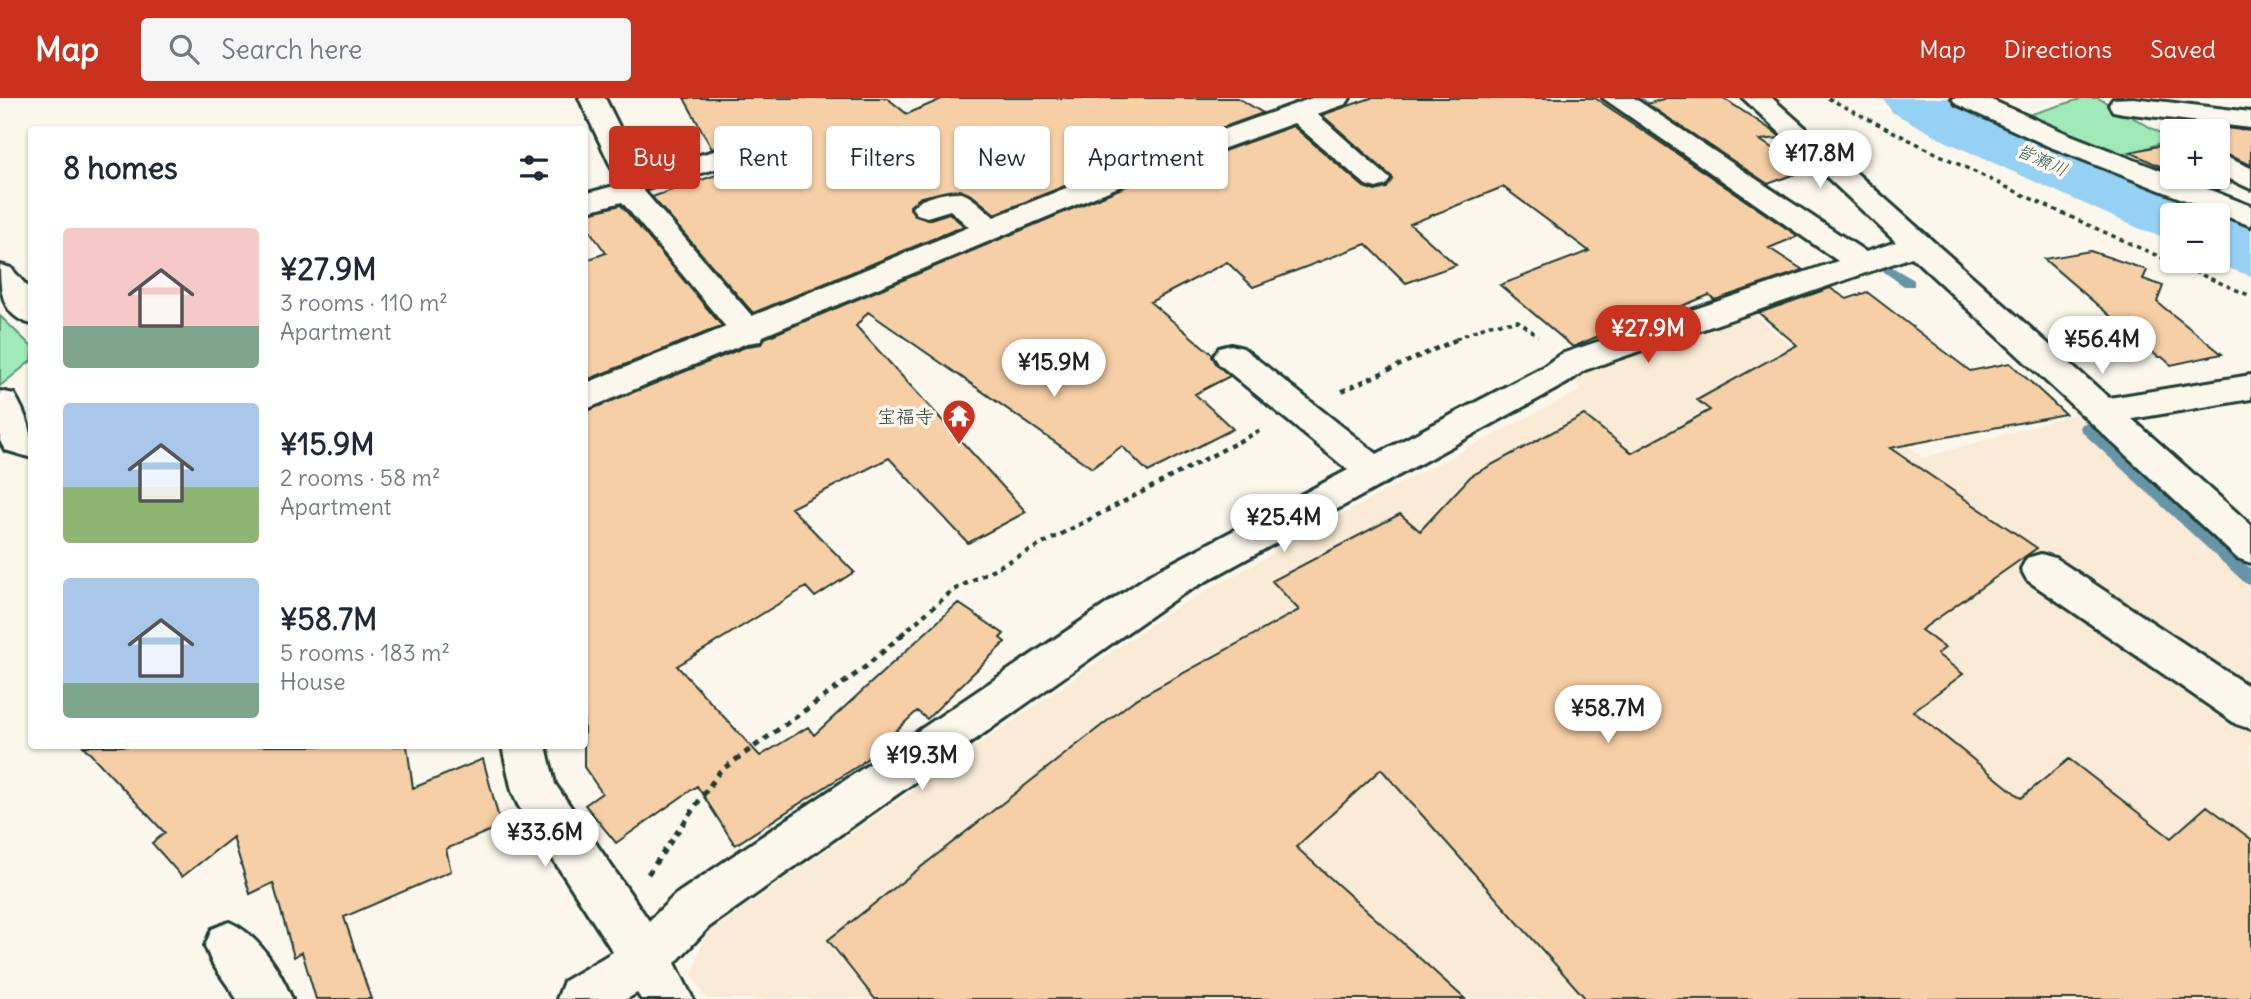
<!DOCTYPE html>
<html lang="en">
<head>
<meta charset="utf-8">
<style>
  :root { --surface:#fff; --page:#f6f6f7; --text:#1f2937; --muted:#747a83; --accent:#c8321e }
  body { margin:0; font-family:Delius,"Klee One",sans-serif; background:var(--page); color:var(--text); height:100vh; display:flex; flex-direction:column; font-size:26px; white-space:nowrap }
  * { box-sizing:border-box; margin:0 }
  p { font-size:23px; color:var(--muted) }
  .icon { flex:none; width:38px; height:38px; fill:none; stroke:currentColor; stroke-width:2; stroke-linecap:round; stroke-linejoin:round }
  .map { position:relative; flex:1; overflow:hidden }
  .side { position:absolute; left:28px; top:28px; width:560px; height:623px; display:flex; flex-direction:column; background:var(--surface); border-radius:7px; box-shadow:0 2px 5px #0004 }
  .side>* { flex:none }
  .hud { position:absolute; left:609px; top:28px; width:665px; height:63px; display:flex; gap:14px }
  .buttons { position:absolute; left:2160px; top:21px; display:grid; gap:14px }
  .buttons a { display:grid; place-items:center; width:70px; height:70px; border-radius:7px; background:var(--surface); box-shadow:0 2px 5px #0004; font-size:35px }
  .price { position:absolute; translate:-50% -60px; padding:0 16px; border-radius:24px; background:#fff; color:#222; font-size:23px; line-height:46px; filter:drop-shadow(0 2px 4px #0008) }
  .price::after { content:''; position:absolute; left:50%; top:42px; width:21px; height:16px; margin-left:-10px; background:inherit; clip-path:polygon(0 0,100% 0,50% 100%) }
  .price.active { background:var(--accent); color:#fff }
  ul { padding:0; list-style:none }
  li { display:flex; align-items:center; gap:21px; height:175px; padding:0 35px }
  li span { display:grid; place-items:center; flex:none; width:196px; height:140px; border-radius:7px; color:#555 }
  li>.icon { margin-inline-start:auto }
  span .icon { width:84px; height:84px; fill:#fffc; stroke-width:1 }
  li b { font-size:30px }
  h2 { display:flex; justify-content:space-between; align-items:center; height:84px; padding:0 35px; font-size:30px }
  .chip { padding:0 24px; border-radius:7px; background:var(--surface); box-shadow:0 2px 5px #0004; font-size:24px; line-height:63px }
  .chip.active { background:var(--accent); color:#fff }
  header { display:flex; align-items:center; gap:42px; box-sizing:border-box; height:98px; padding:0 35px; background:var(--accent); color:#fff }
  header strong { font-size:33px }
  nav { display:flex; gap:38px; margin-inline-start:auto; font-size:24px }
  .search { width:490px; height:63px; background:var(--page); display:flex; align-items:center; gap:18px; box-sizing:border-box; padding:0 24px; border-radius:7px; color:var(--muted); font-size:26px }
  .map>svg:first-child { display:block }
  .built { fill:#faebd7 }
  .green { fill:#a0e9b8; stroke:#609376; stroke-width:2 }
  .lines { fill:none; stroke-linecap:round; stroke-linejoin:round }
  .stream { fill:#6695a8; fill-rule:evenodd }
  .river { fill:#95d0f5; fill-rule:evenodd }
  .building { fill:#f7cfa6; stroke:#1f3d34; stroke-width:2 }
  .minor-casing { stroke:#1f3d34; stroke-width:6 }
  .path-far2 { stroke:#1f3d34; stroke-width:3.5; stroke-dasharray:4.5 4.5; stroke-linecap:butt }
  .path-far1 { stroke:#1f3d34; stroke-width:4.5; stroke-dasharray:5 5; stroke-linecap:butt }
  .path { stroke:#1f3d34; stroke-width:5; stroke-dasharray:6 6; stroke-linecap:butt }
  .minor { fill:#fbf7ec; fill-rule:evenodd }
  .labels { text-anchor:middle; stroke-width:7; stroke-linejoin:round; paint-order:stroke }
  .far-water-label { font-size:18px; font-style:italic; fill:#375a5b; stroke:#fbf7ec }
  .poi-label { font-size:19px; fill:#1f3d34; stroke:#fbf7ec; text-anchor:end }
</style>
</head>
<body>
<header>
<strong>Map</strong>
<div class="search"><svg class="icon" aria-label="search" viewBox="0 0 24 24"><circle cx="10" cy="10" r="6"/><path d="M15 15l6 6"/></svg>Search here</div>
<nav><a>Map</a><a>Directions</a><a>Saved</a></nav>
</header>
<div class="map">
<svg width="2251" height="901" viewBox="0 0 2251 901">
  <rect width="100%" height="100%" fill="#fbf7ec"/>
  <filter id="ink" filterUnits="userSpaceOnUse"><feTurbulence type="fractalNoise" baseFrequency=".0143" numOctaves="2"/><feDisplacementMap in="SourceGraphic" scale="14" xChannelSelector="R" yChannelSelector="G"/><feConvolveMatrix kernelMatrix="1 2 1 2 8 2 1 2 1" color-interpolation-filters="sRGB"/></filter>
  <g filter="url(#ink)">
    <path class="built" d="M1750,213L1922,360L2077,315L2251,481V901H706L692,877L705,837L1169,514L1392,389L1581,292L1571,276Z"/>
    <path class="green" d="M2084,0H2098L2171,41L2120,60L2018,20Z
      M0,218L32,249L31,263L0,288Z"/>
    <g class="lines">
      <path class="stream" d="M1631,0H1643L1709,46L1699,48Z
        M1889,167L1914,182V188H1904L1884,174L1883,171Z
        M2087,325L2092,326L2251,471V487L2245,485L2082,334L2080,330L2082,326Z"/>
      <path class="river" d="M1883,0H1964L2197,104L2207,117H2172V141L2147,134L1947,44L1892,14Z
        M2215,117H2217L2251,127V178L2208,163H2217Z"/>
    </g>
    <path class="building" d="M684,0H887L907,16L944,0H1238L1263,15L1102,73L995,116L973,98L960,92L921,99L910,108L915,118L928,122L949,115L964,128L753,215L652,99L725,74L724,71L740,67L745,59L741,51L730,46L712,51Z
      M1371,0H1595L1798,138L1769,150L1803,172L1715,202L1709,197L1638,226L1634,223L1573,249L1500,187L1589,153L1503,89L1410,126L1456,167L1406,185L1366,146L1253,189L1227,164L1150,204L1212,256L1217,267L1230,278L1195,296L1233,331L1148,374L1122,348L1092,370L868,214L856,228L1026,414L968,445L889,360L791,410L854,474L815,499L806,489L677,568L760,658L808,629L814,637L958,505L1004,536L1000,540L1005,544L927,621L917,613L861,666L735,747L697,688L616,745L585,707L602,695L584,669V314L748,248L761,246L765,240L1124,89L1293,28L1364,89L1375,93L1387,90L1392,79L1322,17Z
      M1666,0H1723L1776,35L1781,40L1760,42L1806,72L1768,86L1647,6Z
      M2216,29L2251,33V67L2217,53V33H2205Z
      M2172,45V74L2130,54Z
      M2217,78L2232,85L2217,92L2184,79Z
      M621,107L722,228L584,283V163L606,155L584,125V116Z
      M2090,153L2147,172L2143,181L2163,188L2157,204L2222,256L2171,267L2162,259H2158L2044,161Z
      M1830,190L1847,201L1867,194L1970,273L2010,265L2065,316L1890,350L2037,450L1921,532L1945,550L1937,556L1963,576L1913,613L2021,700L2069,661L2171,740L2207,708L2251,741V901H1586L1381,671L1296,749L1465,901H875L828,842L1134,602L1299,512L1272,483L1400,416L1420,433L1471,378L1584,317L1632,355L1710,312L1697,302L1797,247L1759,215Z
      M83,648H407L413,690L483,661L501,728L446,751L451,773L344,819L371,901H316L302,854L294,859L273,785L250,796L233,739L182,779L152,745L165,735Z"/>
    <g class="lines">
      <g class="minor-casing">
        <path id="minor" d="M579,0H605L641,73L729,49L739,52L743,58L739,64L643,92L752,218L969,129L950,112L927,119L917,116L912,110C917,103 922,102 931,99C965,88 968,97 994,119L1103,75L1312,0H1350L1346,6L1317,16L1390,81L1386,87L1376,90L1366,87L1294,25L1123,87L763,238L761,243L747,245L584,312V286L726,229L622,104L584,114V96L614,88L615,77Z
          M1603,0H1634L1866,154L1896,144L1743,0H1772L2109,300L2251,277V301L2132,321L2251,427V465L2237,460L1912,159L1585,272L1567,285L1179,498L709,829L675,865L693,901H641L637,895L627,901H557L564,883L613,854L518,707L512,693L502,648H546L555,686L649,823L675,797L1151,476L1348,372L1219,266L1214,258L1219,250L1231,247L1243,250L1377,356L1543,269L1561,256L1838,163Z
          M1952,0H1987L2068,36L2251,108V128L2048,48L1956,6Z
          M2133,0L2251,14V30L2123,15L2113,13L2109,7L2113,1Z
          M2217,55L2251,70V91L2217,75Z
          M0,167L11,170L32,194V226C2,219 0,193 0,167Z
          M0,293L14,296C27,317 32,335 32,360L5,352L0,343Z
          M2041,456L2055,460L2251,590V631L2236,626L2027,482L2021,471L2027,460Z
          M229,824C258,836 280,872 292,901H237L212,865L205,848L212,831Z"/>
      </g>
      <path class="path-far2" d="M1828,0C1966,73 2107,137 2251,198
        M1456,241L1490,226L1518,223L1538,238"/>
      <path class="path-far1" d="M1342,293L1460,240
        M901,537L952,493L1259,333"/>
      <path class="path" d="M648,776L720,673L863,571L903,536"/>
      <use href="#minor" class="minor"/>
    </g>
  </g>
  <defs>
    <g id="temple-pin" transform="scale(1.75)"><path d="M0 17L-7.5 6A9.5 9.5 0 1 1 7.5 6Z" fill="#c8321e" stroke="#fbf7ec"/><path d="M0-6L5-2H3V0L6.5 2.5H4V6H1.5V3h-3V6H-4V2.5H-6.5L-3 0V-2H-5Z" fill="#fff"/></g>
  </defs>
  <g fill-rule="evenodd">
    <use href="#temple-pin" x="959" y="318"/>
  </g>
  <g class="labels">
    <g class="far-water-label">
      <text transform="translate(2042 62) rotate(24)" y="6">皆瀬川</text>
    </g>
    <g class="poi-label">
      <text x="934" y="325">宝福寺</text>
    </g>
  </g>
</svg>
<div class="buttons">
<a>+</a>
<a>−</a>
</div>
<b class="price" style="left:1820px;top:92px">¥17.8M</b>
<b class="price active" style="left:1648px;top:267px">¥27.9M</b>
<b class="price" style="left:2102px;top:278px">¥56.4M</b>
<b class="price" style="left:1054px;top:301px">¥15.9M</b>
<b class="price" style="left:1284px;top:456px">¥25.4M</b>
<b class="price" style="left:1608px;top:647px">¥58.7M</b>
<b class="price" style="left:922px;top:694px">¥19.3M</b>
<b class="price" style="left:545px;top:771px">¥33.6M</b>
<div class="hud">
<a class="chip active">Buy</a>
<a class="chip">Rent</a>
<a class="chip">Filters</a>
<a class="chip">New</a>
<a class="chip">Apartment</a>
</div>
<section class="side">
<h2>8 homes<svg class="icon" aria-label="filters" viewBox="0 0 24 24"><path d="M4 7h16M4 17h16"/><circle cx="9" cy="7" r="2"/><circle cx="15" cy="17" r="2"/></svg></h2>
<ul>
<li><span style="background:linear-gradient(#f6c9c9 70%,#7fa58c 0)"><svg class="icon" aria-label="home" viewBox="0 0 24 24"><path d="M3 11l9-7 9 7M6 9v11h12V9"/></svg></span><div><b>¥27.9M</b><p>3 rooms · 110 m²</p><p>Apartment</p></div></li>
<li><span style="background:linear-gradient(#a9c7e8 60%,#8fb573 0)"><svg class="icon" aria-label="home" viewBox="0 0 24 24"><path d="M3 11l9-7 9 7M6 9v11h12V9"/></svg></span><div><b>¥15.9M</b><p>2 rooms · 58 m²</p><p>Apartment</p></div></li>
<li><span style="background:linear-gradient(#a9c7e8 75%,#7fa58c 0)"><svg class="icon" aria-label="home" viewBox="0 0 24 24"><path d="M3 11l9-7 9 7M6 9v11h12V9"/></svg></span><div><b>¥58.7M</b><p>5 rooms · 183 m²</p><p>House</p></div></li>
</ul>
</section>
</div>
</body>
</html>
